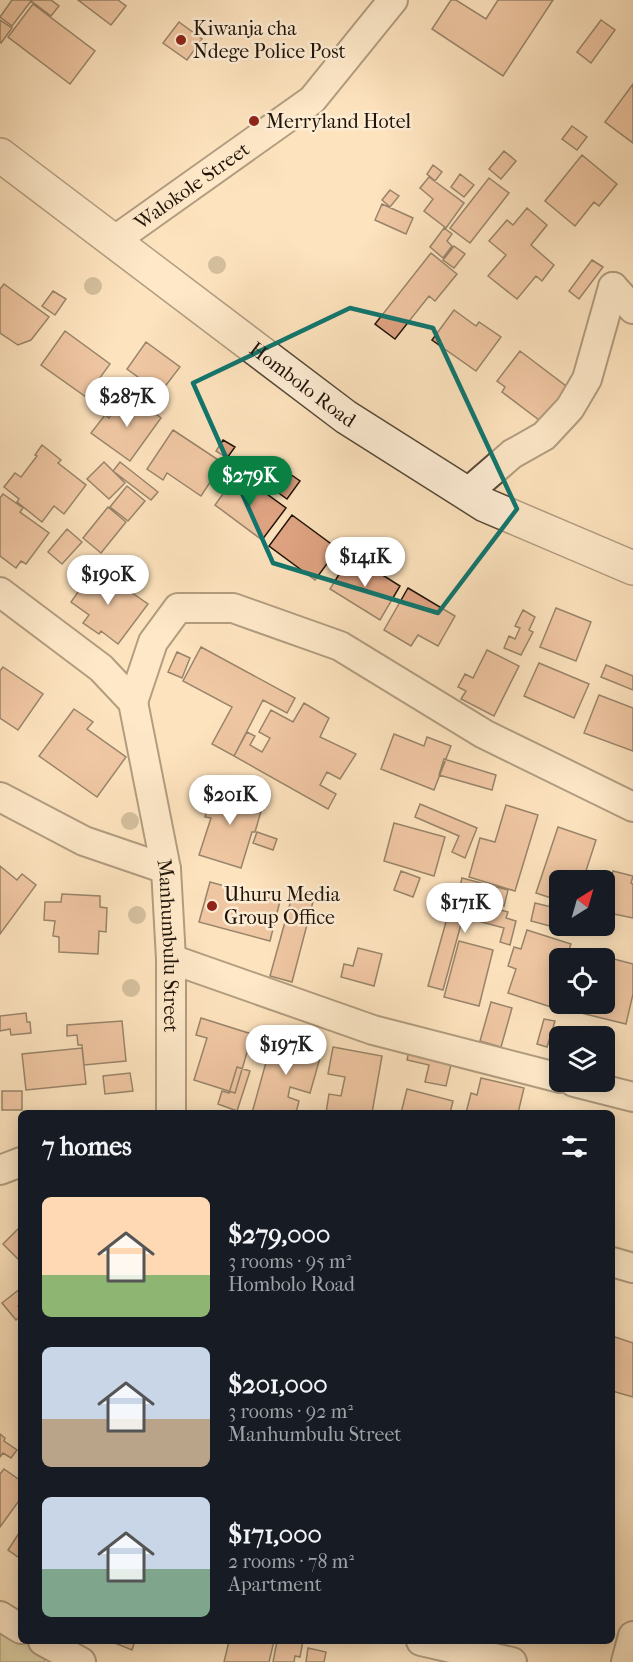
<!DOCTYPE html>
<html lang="en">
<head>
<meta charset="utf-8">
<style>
  :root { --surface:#171b24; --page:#242831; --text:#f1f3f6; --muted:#9ea1a6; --accent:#0b8043 }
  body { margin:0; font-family:"IM FELL French Canon",serif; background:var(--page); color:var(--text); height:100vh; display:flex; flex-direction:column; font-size:22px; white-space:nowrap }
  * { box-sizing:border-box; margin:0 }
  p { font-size:20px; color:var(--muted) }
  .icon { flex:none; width:33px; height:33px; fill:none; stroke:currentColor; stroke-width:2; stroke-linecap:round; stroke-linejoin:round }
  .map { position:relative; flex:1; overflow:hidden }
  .details { position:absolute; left:18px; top:1110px; width:597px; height:534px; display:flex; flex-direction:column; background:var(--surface); border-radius:9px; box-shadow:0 3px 15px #0003 }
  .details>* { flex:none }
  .needle { width:39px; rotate:37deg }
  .fabs { position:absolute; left:549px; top:870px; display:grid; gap:12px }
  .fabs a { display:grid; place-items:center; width:66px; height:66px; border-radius:9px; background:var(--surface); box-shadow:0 3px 15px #0003; font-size:30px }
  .price { position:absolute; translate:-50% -51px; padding:0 14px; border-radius:21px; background:#fff; color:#222; font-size:20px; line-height:39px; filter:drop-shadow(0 2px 3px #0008) }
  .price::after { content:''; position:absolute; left:50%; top:36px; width:18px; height:14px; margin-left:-9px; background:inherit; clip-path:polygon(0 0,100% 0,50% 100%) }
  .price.active { background:var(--accent); color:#fff }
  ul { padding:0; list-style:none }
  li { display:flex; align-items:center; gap:18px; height:150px; padding:0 24px }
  li span { display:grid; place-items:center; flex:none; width:168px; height:120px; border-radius:9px; color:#555 }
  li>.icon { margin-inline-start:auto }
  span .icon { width:72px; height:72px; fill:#fffc; stroke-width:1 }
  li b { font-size:26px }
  h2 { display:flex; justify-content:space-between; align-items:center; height:72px; padding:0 24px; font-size:26px }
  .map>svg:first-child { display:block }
  .green { fill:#bec493; stroke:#6e6c4e; stroke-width:1.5 }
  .building { fill:#e0a483; stroke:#1f1308; stroke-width:1.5 }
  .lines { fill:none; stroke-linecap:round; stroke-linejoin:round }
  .minor-casing { stroke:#564736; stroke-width:32 }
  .tertiary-casing { stroke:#564736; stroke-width:36 }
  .minor { stroke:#feedd5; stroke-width:28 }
  .tertiary { stroke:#feedd5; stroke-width:33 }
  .tree { fill:#a29375 }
  .marked { fill:none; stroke:#0f766e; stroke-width:4.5; stroke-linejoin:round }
  .poi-dot { fill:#8f2418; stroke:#feedd5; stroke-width:2 }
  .labels { text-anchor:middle; stroke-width:5; stroke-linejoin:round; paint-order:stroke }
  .poi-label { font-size:20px; fill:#1f1308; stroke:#feedd5; text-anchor:start }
  .street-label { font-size:20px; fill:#1f1308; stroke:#feedd5 }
</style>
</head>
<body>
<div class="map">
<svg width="633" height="1662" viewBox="0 0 633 1662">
  <rect width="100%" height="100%" fill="#fde3be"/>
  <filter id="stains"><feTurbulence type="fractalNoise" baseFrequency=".00333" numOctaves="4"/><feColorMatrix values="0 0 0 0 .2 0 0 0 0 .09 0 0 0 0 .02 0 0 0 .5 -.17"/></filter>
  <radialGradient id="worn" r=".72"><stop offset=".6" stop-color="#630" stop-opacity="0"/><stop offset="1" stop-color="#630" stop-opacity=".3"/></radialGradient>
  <path class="green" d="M0,1625L46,1657L44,1662H0Z"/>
  <path class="building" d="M12,0H51L59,6L51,16L31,1L12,26L0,17Z
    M78,0H118L126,6L111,25Z
    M451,0H456L486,19L498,0H553L503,76L432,29Z
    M33,4L95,51L70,84L8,37Z
    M0,20L12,28L1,43L0,42Z
    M601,20L615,30L591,63L577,52Z
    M179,22L202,39L187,60L163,43Z
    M633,84V143L605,122Z
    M572,126L587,137L577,150L562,139Z
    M504,151L516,161L501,179L489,169Z
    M582,155L617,184L599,206L594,202L575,226L545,201Z
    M433,165L442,172L435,181L427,174Z
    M460,174L474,185L464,197L451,187Z
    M429,177L464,203L446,228L424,211L433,199L420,188Z
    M489,178L509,193L470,243L450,228Z
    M390,190L399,196L390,207L382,200Z
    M382,204L413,218L406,234L375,220Z
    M527,208L547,225L531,245L554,265L542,281L536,276L517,299L488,276L506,255L489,241L507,220L513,225Z
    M444,228L452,234L447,241L452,246L443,258L430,247Z
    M454,246L465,254L454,268L443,260Z
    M431,253L457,274L435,301L429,296L395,339L375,324Z
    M592,260L603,267L579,299L569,291Z
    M4,284L49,317L31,340L18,345L0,333V289Z
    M53,291L66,299L55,315L42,306Z
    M454,310L476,326L479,322L501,337L476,371L432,340Z
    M65,331L110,364L86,397L41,365Z
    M146,342L180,367L160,393L127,369Z
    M520,351L570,389L543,423L502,392L505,387L497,381Z
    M130,394L161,418L130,461L91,433L105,415L109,418L112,413L115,415Z
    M173,430L223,463L201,496L167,473L163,480L147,469Z
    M223,440L235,447L227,458L216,451Z
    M42,445L61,460L58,463L86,485L64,514L54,506L42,522L17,502L19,499L4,487L15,473L21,477L37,456L35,455Z
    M104,462L125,483L109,499L87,479Z
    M120,462L158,492L151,500L113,471Z
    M238,473L286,508L262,540L215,505Z
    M290,474L300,481L287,499L276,491Z
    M127,486L145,501L128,521L110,507Z
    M3,494L23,508L20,512L49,533L26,564L21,561L16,568L0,556V498Z
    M108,507L126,522L101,553L83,538Z
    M292,515L338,549L315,580L269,546Z
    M67,529L82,542L62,564L48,552Z
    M351,555L400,586L380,620L330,589Z
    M94,569L121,588L122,586L148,604L118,644L101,631L99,634L83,623L89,615L71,602Z
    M408,588L455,616L438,646L418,635L411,646L384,630Z
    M556,608L591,622L576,661L540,647Z
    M523,610L535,617L529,630L533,632L521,655L504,648L509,636L515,639L520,628L515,626Z
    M201,647L295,698L287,713L263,700L234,756L212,744L232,707L183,681Z
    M487,650L519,666L494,716L461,699L466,691L458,687L465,674L473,678Z
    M177,652L190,658L182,678L168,672Z
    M539,663L589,684L574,718L524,696Z
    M606,665L633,676V690L601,677Z
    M3,667L43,694L18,730L0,718V671Z
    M599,695L633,708V751L584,733Z
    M304,703L329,718L320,737L356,754L340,779L327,772L320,785L336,794L328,809L234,756L247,732L255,736L250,745L262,752L270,738L259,732L271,710L293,722Z
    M74,709L93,722L87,729L126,757L97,797L39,756Z
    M394,734L424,746L427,737L451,746L434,790L381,769Z
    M444,759L496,775L492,790L439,775Z
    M214,786L264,801L255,832H252L241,868L199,855L211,818L205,817Z
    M420,804L477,828L465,858L452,852L459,836L415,817Z
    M506,805L538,815L515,891L469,877L480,838L495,842Z
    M394,823L445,837L434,876L384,861Z
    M558,827L596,840L583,880H560V901L536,893Z
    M257,832L277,839L273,850L253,843Z
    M0,866L17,880L22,874L36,885L0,934Z
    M401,871L420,878L413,897L394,890Z
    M613,871L633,876L631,883L633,884V918L604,912Z
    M462,878L508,890L504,906L458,894Z
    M210,882L280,901L270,941L199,922Z
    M293,893L314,898L292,982L270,976Z
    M62,894L100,896V907L107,908L106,932L99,931L98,954L59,952V937L53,936L55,921L44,920L45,902H61Z
    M453,897L508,912L506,918L516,921L510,945L500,942L504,928L463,917L443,990L428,986Z
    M535,903L560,909V926H570L569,931L531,921Z
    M527,930L571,944L566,958H560V980L551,1007L508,993L516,969L508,966L514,947L521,949Z
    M459,941L493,950L479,1006L444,997Z
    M358,948L382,954L374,986L341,977L344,964L353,966Z
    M595,954L633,964V994L626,1024L581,1013L584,1004H604V958H594Z
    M491,1002L512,1008L501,1047L480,1041Z
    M26,1013L27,1022H30L31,1033L11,1035L10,1029L0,1031V1016Z
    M201,1018L258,1036L254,1051L248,1049L235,1093L194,1080L207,1038L196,1035Z
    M544,1019L555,1021L547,1047L537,1044Z
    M122,1021L126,1061L84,1065L82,1045H78L77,1035L67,1036V1025Z
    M273,1037L322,1051L310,1093L290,1087L288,1097L299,1101L296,1113H252Z
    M410,1046L453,1056L446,1086L425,1082L429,1065L407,1060Z
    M333,1047L382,1056L372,1113H326L329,1094L341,1096L345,1077L328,1074Z
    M82,1048L86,1084L26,1090L22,1054Z
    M237,1067L250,1071L237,1111L218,1104L222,1091L229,1093Z
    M130,1073L133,1091L105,1094L103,1076Z
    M481,1078L524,1088L518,1113H466L471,1093L477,1095Z
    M407,1089L453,1101L450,1113H401Z
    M2,1091H22V1110H2Z
    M21,1226V1262L3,1244Z
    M21,1288V1303L18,1306L21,1310V1316L16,1320L2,1303Z
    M612,1336L633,1343V1397L612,1391Z
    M0,1434L5,1438L4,1441L17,1450L11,1458L3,1453L0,1457Z
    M4,1469L21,1481V1498L0,1527V1474Z
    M21,1530V1559L8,1550Z
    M110,1641H135L132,1650Z
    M229,1641H274L269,1662H224Z
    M277,1641H303L300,1657L295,1656L294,1662H273Z
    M308,1648L326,1652L324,1662H306Z"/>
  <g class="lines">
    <g class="minor-casing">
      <g id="minor">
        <path id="s1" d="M115,240L312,100L393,0"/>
        <path d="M613,287L633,309"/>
        <path d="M467,493L512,454L544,436L570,408L587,379L613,287"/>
        <path id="s2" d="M0,592L101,668L133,702L166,869L171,959V1113"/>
        <path d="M133,702L153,642L178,608H233L340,646L484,734L633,807"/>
        <path d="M0,797L84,841L166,869"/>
        <path d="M171,959L373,1030L560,1078"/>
        <path d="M574,1082L633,1097"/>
        <path d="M0,1170L21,1162"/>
        <path d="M612,1262L633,1268"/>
        <path d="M0,1616L21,1629"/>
        <path d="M43,1641L81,1662"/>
        <path d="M421,1641L512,1662"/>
        <path d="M626,1662L633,1636"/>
      </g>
    </g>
    <g class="tertiary-casing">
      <g id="tertiary">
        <path id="s3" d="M0,155L346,417L485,505L633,568"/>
      </g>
    </g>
    <use href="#minor" class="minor"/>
    <use href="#tertiary" class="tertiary"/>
  </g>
  <g class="tree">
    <circle cx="217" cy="265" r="9"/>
    <circle cx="93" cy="286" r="9"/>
    <circle cx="130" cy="821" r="9"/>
    <circle cx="137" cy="915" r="9"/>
    <circle cx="131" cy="988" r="9"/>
  </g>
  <path d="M0 0H633V1662H0ZM350,308L433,328L517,509L438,613L273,563L193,383Z" fill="#fde3be" fill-opacity=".55" fill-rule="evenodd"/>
  <path class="marked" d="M350,308L433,328L517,509L438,613L273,563L193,383Z"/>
  <g class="poi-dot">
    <circle cx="181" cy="40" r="6"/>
    <circle cx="254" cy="121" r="6"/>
    <circle cx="212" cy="906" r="6"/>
  </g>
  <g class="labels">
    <g class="poi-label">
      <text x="193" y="35">Kiwanja cha<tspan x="193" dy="23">Ndege Police Post</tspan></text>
      <text x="266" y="128">Merryland Hotel</text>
      <text x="224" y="901">Uhuru Media<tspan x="224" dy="23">Group Office</tspan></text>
    </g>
    <g class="street-label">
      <text dy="7" stroke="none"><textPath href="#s1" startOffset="94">Walokole Street</textPath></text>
      <text dy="7" stroke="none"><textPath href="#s3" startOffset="380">Hombolo Road</textPath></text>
      <text dy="7" stroke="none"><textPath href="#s2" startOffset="420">Manhumbulu Street</textPath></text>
    </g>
  </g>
  <rect width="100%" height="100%" filter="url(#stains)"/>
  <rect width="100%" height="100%" fill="url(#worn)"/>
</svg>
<div class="fabs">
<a><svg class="needle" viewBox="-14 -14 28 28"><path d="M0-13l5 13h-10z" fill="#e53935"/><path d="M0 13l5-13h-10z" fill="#9ea1a6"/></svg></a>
<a><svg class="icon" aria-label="locate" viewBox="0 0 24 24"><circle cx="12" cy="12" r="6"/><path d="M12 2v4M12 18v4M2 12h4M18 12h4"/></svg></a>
<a><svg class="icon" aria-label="layers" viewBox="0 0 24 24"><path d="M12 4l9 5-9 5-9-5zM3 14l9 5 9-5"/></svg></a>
</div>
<b class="price" style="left:127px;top:428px">$287K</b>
<b class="price active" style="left:250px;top:507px">$279K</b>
<b class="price" style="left:365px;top:588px">$141K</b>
<b class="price" style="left:108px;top:606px">$190K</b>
<b class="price" style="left:230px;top:826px">$201K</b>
<b class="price" style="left:465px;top:934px">$171K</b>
<b class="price" style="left:286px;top:1076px">$197K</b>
<section class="details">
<h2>7 homes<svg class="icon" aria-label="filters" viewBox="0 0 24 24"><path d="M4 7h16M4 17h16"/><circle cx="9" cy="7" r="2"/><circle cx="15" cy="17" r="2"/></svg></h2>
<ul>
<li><span style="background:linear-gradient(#ffd9b3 65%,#8fb573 0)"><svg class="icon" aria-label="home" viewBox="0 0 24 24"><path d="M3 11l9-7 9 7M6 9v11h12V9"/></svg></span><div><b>$279,000</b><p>3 rooms · 95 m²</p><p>Hombolo Road</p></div></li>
<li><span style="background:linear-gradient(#c9d6e8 60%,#b9a48a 0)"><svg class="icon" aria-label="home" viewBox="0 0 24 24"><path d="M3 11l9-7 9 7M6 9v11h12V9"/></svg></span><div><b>$201,000</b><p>3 rooms · 92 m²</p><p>Manhumbulu Street</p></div></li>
<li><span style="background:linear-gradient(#c9d6e8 60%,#7fa58c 0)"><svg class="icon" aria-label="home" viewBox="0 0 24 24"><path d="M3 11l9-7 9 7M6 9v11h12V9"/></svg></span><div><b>$171,000</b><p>2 rooms · 78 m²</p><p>Apartment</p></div></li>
</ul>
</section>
</div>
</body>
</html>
